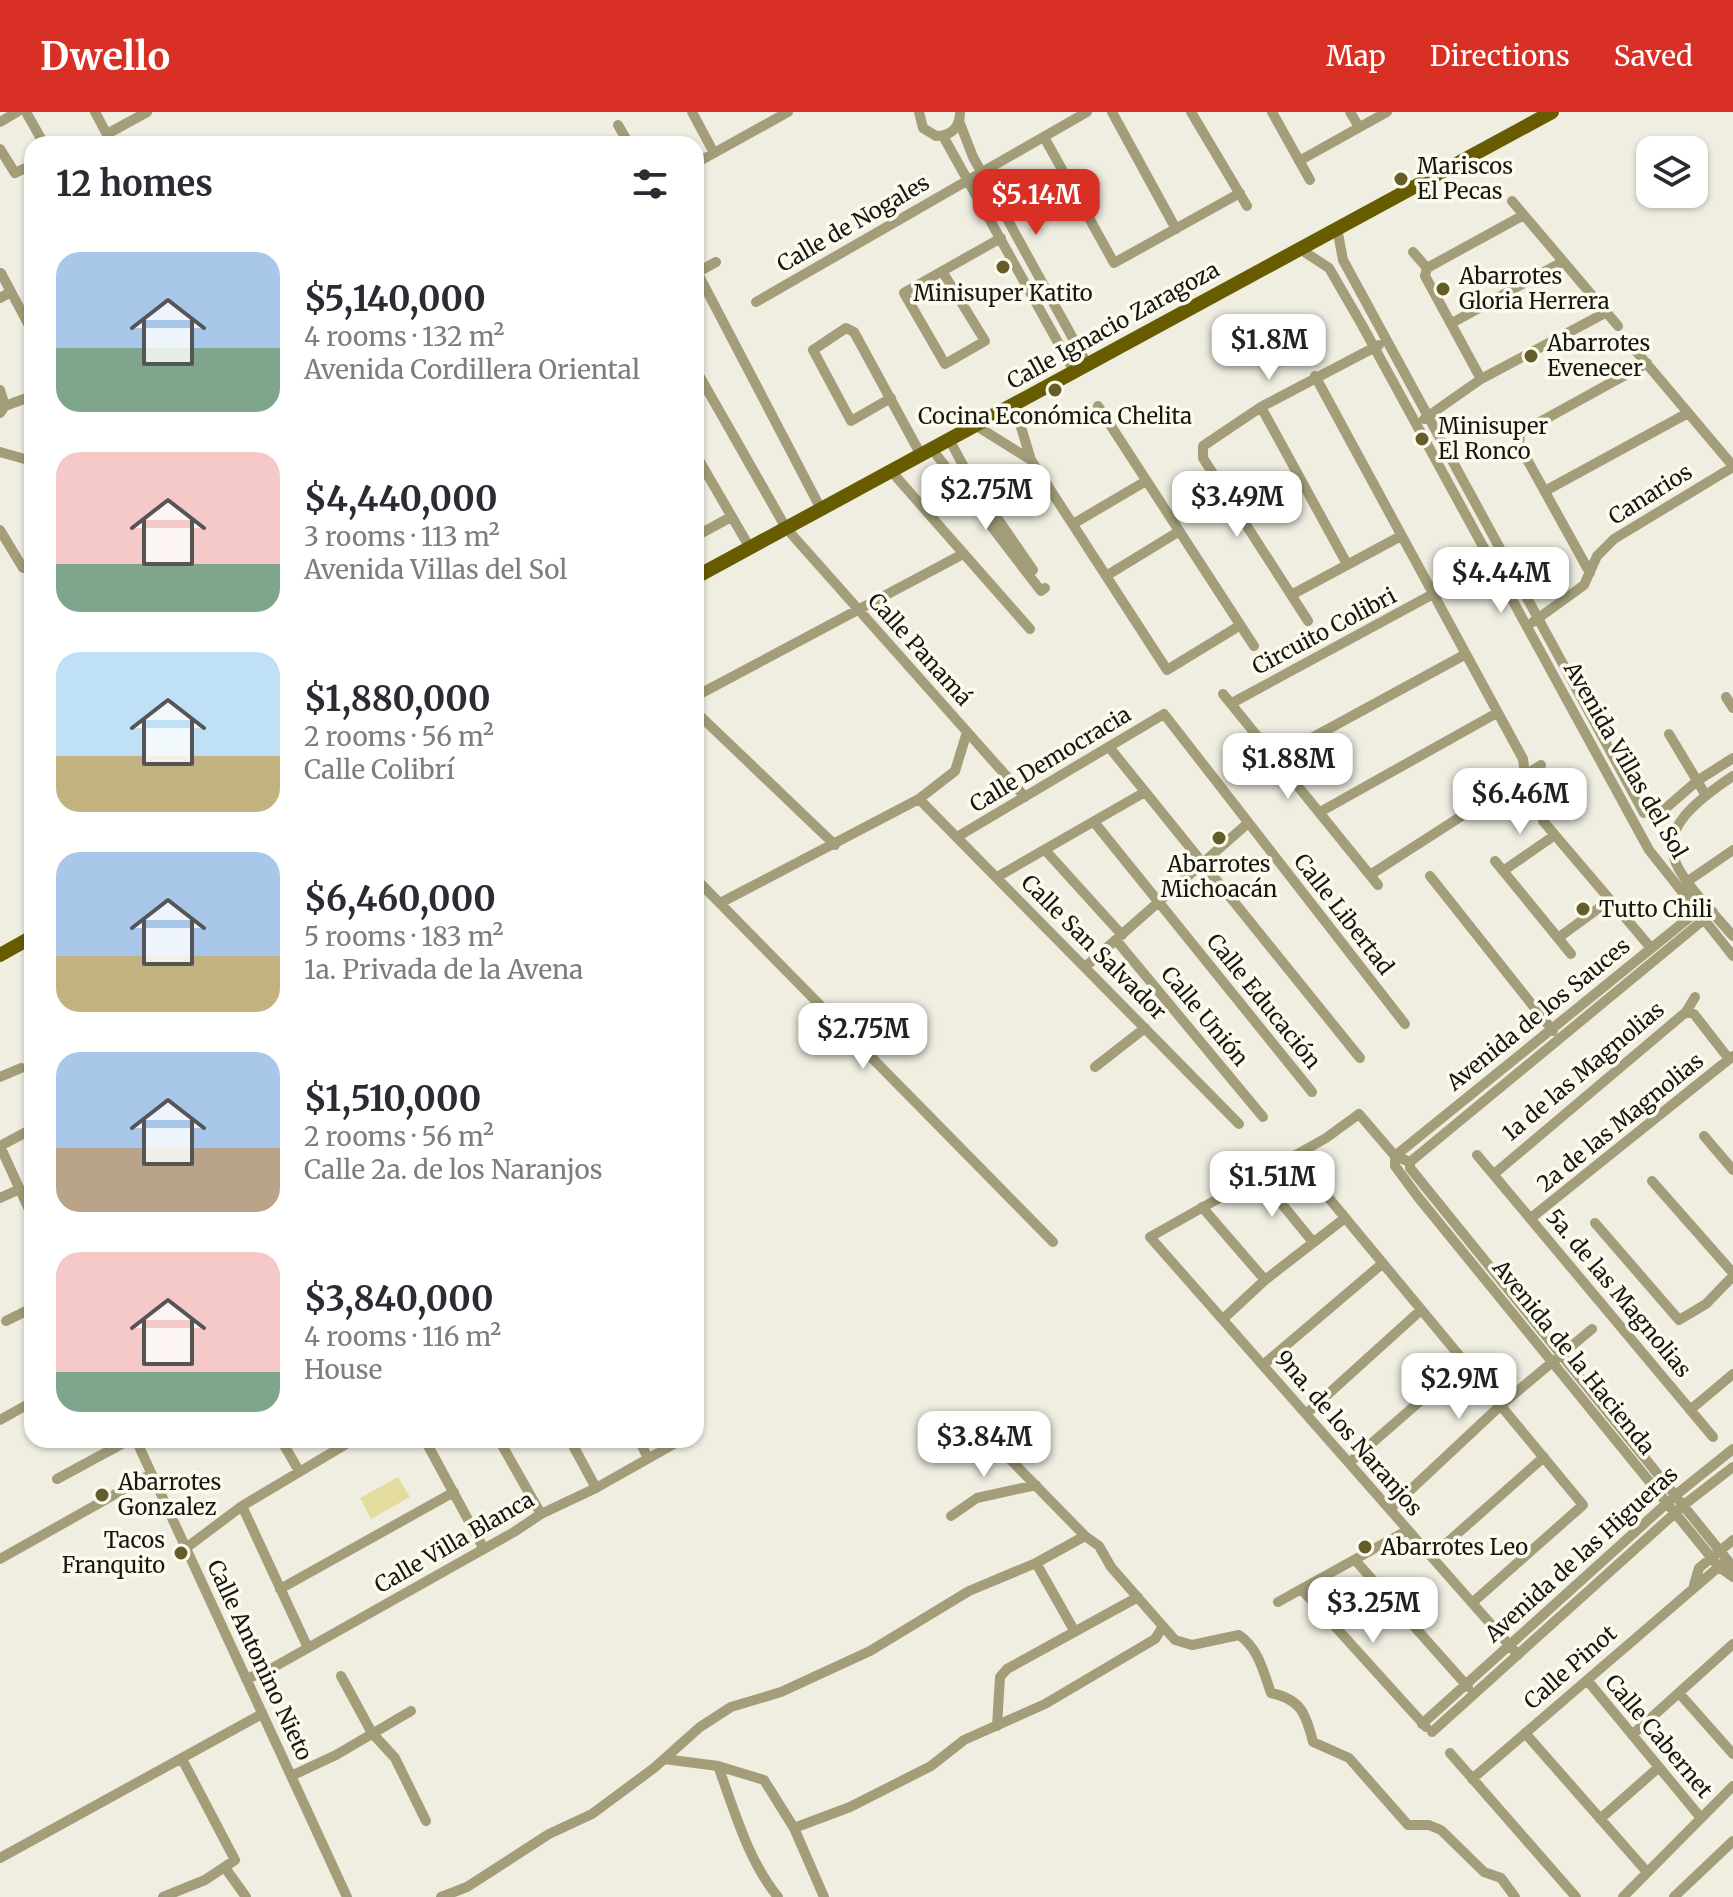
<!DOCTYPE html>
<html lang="en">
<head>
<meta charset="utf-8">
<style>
  :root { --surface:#fff; --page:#f7f7f7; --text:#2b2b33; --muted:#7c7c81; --accent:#d93025 }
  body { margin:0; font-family:Merriweather,serif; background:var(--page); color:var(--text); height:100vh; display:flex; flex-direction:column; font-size:30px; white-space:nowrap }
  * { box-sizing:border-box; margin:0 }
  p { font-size:26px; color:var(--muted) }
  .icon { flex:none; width:44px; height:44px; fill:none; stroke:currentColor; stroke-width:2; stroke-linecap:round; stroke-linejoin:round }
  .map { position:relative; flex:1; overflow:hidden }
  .drawer { position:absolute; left:24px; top:24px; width:680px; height:1312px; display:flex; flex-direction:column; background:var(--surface); border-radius:24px; box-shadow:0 2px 6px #0004 }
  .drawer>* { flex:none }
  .fabs { position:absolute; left:1636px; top:24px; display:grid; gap:16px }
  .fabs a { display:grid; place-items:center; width:72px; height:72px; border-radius:16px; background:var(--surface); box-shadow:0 2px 6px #0004; font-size:40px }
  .price { position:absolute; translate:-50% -68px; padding:0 18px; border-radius:16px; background:#fff; color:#222; font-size:26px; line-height:52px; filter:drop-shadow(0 2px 4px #0008) }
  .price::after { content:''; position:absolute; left:50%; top:48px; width:24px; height:18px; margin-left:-12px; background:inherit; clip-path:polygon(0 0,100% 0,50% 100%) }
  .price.active { background:var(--accent); color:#fff }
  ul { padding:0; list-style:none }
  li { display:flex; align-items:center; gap:24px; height:200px; padding:0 32px }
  li span { display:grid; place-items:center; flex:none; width:224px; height:160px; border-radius:24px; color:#555 }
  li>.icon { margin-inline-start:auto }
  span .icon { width:96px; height:96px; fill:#fffc; stroke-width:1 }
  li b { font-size:34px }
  h2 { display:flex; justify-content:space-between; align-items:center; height:96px; padding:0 32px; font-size:34px }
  header { display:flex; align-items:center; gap:48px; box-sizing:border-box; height:112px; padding:0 40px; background:var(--accent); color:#fff }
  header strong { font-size:38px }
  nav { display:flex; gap:44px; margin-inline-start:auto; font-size:28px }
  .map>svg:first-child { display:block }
  .green { fill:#e4dc9f }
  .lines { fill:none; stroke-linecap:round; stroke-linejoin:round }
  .minor { stroke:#a39e79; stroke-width:10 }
  .major { stroke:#675c00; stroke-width:14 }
  .poi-dot { fill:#645d29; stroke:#fdfbee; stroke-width:3 }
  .labels { text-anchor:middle; stroke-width:7; stroke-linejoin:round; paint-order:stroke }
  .poi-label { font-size:22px; fill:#171712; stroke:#fdfbee; text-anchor:start }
  .street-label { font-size:22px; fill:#171712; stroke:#fdfbee }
</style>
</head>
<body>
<header>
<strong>Dwello</strong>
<nav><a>Map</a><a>Directions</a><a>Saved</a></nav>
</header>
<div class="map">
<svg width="1733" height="1785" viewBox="0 0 1733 1785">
  <rect width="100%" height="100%" fill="#efeee1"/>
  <path class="green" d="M398,1365L410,1385L371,1407L360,1386Z"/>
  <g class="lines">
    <path class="minor" d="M26,0L44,32
      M95,0L112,32
      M692,0L714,41
      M919,0L923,16L936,24C951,24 960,16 960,0
      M1112,0L1176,117
      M1191,0L1247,94
      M1272,0L1310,68
      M1350,0L1359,15
      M959,9L973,45L1087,252
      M0,10L17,0
      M618,13L629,32
      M107,22L147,0
      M943,24L1074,259
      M1044,25L1114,151L1240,81
      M0,37L15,61L32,53
      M1299,49L1387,0
      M696,51L788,0
      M1512,89L1618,214
      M1337,116L1343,148L1644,701
      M1300,137L1329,156L1362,213L1649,738L1733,844
      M1413,140L1427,156
      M1427,156L1425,164L1481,267
      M1427,156L1524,103
      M696,158L821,397
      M942,159L985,229L945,252L904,181L907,179L1001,126
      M1,161L32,219
      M696,161L716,150
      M0,186L11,180
      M756,190L1087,0
      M1452,211L1562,150
      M1630,232L1733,354
      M696,258L786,416L1025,685
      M1315,264L1523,647L1525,662
      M0,278L5,294
      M891,286L851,309L813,238L846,216L854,220L921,343
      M1014,292L1031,348L1167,558L1239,514
      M1098,294L1254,534
      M1261,295L1347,452
      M0,301L5,294L32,284
      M1424,307L1481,267L1605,201
      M975,313L1031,348
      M949,327L971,368L1033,458
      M932,337L1041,479L1045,476
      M0,340L32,349
      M696,343L750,436
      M891,359L1030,517
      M1545,379L1688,301
      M1073,412L1146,369
      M0,418L23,456
      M696,424L731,405
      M1590,461L1519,333L1520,321L1647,251
      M1106,464L1178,420
      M1293,482L1401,424
      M1308,509L1203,346V334L1261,295L1379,233
      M1533,510L1584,473L1597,444L1614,427L1733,355
      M1223,582L1378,773
      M696,584L963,442
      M1726,585L1733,596
      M1232,591L1494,449
      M696,600L835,733
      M1669,622L1705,682
      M1109,635L1360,946
      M1275,646L1466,542
      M1733,664C1636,729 1669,750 1733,824
      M919,687L1239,1012
      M1320,700L1495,602
      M1644,701L1659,702L1697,669L1733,646
      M1543,709L1651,836
      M1094,710L1312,980
      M957,725L1164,602L1405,912
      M1045,738L1122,823
      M1495,749L1571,842
      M1503,759L1555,723
      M1370,763L1541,653
      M1430,764L1553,919
      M997,765L1145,680
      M696,767L1053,1130
      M1688,769L1733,738
      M722,790L919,687L955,659L967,620
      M1558,826L1610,788
      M1116,828L1263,1005
      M1085,855L1248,711
      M1686,900L1694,902L1729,947
      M1095,955L1145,916
      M0,965L21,956
      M1704,1024L1733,1058
      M0,1034L32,1104
      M0,1034L32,1017
      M1477,1043L1713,1325
      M1294,1044L1583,1393L1472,1491
      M1395,1044V1054L1418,1085L1719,1455L1733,1465
      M1395,1044L1706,792
      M1410,1050L1395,1044L1359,1002L1326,1026L1150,1125L1518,1543
      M1410,1050V1056L1733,1455
      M1410,1050L1713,800
      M1494,1062L1686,900L1695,885
      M1258,1063L1313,1130
      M1652,1069L1733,1161
      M0,1086L20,1077
      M1202,1095L1265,1168
      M1531,1106L1733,944
      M1595,1111L1679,1208L1706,1192L1733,1164
      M1223,1207L1265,1168L1345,1106
      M6,1209L32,1196
      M1263,1253L1383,1151
      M1690,1298L1733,1262
      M1306,1302L1421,1198
      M0,1308L32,1290
      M136,1328L347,1785
      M281,1328L299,1359
      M425,1328L484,1437
      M499,1328L541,1402
      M570,1328L596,1376
      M639,1328L648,1346
      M1004,1341L1085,1424
      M1349,1351L1465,1250
      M57,1367L129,1328
      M242,1394L308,1536
      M1390,1397L1501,1293L1592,1217
      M951,1404L977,1386L1036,1373
      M186,1436L242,1394L353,1328
      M1432,1444L1544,1345
      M0,1447L151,1362
      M1355,1448L1468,1575
      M1036,1451L1075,1520
      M1694,1473L1699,1456L1733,1428
      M280,1477L454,1380
      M1302,1478L1426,1615
      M1278,1490L1408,1418
      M341,1564L372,1621L395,1646L426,1709
      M246,1567L267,1559L514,1420L541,1402L596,1376L681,1328
      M1587,1568L1701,1706
      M1679,1581L1733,1642
      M1422,1612L1677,1382L1733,1337
      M997,1614L1000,1565L1007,1557L1138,1485
      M1432,1620L1685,1392L1733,1355
      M1525,1621L1647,1760
      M1632,1623L1733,1532
      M1450,1641L1576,1785
      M664,1647L718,1654L764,1668L794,1716L850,1695L931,1654L964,1628L1045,1592L1155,1527L1162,1516
      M718,1654C734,1697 748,1749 778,1785
      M291,1664L336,1643L411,1599
      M1472,1667L1722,1452
      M1600,1707L1659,1655
      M794,1716L824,1785
      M0,1746L262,1602
      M226,1757L246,1785
      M163,1785L205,1768L235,1748L182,1647
      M441,1785L467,1775L549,1722L592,1702L654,1656L700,1615L731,1595L781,1580L870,1539L969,1479L1036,1451L1085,1424L1099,1434L1111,1455L1175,1528L1192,1533L1239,1523C1259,1537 1263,1559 1271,1581C1301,1587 1306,1602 1313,1630L1349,1646L1408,1713H1429L1441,1718L1484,1760L1501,1766L1515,1785
      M1623,1785L1733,1674
      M1674,1785L1733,1729"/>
    <path class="major" d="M696,465L1552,0
      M0,843L32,825"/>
  </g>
  <g class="poi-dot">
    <circle cx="1401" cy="67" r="8"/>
    <circle cx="1003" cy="155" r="8"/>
    <circle cx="1443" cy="177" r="8"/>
    <circle cx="1531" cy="244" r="8"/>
    <circle cx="1055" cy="278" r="8"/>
    <circle cx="1422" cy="327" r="8"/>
    <circle cx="1219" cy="726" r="8"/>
    <circle cx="1583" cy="797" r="8"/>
    <circle cx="102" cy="1383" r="8"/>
    <circle cx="1365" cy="1435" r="8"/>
    <circle cx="181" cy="1441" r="8"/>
  </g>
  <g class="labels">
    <g class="poi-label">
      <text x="1417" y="62">Mariscos<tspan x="1417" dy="25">El Pecas</tspan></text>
      <text x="1459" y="172">Abarrotes<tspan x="1459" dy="25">Gloria Herrera</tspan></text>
      <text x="1003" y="189" text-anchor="middle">Minisuper Katito</text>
      <text x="1547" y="239">Abarrotes<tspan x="1547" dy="25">Evenecer</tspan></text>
      <text x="1055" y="312" text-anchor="middle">Cocina Económica Chelita</text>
      <text x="1438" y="322">Minisuper<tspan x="1438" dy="25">El Ronco</tspan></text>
      <text x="1219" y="760" text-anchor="middle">Abarrotes<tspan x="1219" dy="25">Michoacán</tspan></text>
      <text x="1599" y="805">Tutto Chili</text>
      <text x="118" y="1378">Abarrotes<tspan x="118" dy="25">Gonzalez</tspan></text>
      <text x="165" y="1436" text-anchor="end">Tacos<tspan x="165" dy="25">Franquito</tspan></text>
      <text x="1381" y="1443">Abarrotes Leo</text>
    </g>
    <g class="street-label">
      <text transform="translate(853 111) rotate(-30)" y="8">Calle de Nogales</text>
      <text transform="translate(1113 213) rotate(-29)" y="8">Calle Ignacio Zaragoza</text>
      <text transform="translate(1650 382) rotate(-32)" y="8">Canarios</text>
      <text transform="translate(1324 519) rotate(-28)" y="8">Circuito Colibri</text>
      <text transform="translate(920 537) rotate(48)" y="8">Calle Panamá</text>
      <text transform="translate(1050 647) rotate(-31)" y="8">Calle Democracia</text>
      <text transform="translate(1626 648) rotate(60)" y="8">Avenida Villas del Sol</text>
      <text transform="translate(1344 802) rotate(52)" y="8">Calle Libertad</text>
      <text transform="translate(1094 835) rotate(45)" y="8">Calle San Salvador</text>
      <text transform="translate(1264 889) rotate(51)" y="8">Calle Educación</text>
      <text transform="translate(1538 902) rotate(-39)" y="8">Avenida de los Sauces</text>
      <text transform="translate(1205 904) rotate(50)" y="8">Calle Unión</text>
      <text transform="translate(1583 959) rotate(-40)" y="8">1a de las Magnolias</text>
      <text transform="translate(1620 1010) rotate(-39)" y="8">2a de las Magnolias</text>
      <text transform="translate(1619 1181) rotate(50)" y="8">5a. de las Magnolias</text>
      <text transform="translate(1574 1245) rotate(51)" y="8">Avenida de la Hacienda</text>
      <text transform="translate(1349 1321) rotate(49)" y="8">9na. de los Naranjos</text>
      <text transform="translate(454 1430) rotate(-30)" y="8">Calle Villa Blanca</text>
      <text transform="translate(1581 1442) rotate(-42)" y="8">Avenida de las Higueras</text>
      <text transform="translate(260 1548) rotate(65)" y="8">Calle Antonino Nieto</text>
      <text transform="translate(1570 1555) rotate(-41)" y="8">Calle Pinot</text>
      <text transform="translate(1659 1624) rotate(50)" y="8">Calle Cabernet</text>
    </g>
  </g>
</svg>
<div class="fabs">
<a><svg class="icon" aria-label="layers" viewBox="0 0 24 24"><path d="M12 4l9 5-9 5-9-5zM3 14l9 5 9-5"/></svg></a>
</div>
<b class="price active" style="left:1036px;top:125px">$5.14M</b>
<b class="price" style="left:1269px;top:270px">$1.8M</b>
<b class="price" style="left:986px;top:420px">$2.75M</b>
<b class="price" style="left:1237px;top:427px">$3.49M</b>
<b class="price" style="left:1501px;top:503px">$4.44M</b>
<b class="price" style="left:1288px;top:689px">$1.88M</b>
<b class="price" style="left:1520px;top:724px">$6.46M</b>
<b class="price" style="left:863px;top:959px">$2.75M</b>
<b class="price" style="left:1272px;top:1107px">$1.51M</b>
<b class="price" style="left:1459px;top:1309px">$2.9M</b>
<b class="price" style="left:984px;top:1367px">$3.84M</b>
<b class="price" style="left:1373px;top:1533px">$3.25M</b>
<section class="drawer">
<h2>12 homes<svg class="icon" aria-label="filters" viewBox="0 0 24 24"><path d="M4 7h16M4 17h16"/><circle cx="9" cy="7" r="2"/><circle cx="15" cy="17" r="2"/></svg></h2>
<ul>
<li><span style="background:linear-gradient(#a9c7e8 60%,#7fa58c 0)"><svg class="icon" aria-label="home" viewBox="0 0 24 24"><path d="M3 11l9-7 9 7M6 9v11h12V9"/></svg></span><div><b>$5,140,000</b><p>4 rooms · 132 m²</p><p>Avenida Cordillera Oriental</p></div></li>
<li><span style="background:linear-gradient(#f6c9c9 70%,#7fa58c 0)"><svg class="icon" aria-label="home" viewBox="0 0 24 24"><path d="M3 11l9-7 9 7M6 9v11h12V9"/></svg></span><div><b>$4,440,000</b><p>3 rooms · 113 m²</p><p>Avenida Villas del Sol</p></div></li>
<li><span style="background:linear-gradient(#bfe0f5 65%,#c2b280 0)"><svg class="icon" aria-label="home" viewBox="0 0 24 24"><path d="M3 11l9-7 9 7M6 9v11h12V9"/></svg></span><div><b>$1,880,000</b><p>2 rooms · 56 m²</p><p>Calle Colibrí</p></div></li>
<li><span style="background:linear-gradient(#a9c7e8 65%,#c2b280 0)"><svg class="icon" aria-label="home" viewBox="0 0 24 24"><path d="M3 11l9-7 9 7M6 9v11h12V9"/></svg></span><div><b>$6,460,000</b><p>5 rooms · 183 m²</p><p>1a. Privada de la Avena</p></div></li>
<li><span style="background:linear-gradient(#a9c7e8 60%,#b9a48a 0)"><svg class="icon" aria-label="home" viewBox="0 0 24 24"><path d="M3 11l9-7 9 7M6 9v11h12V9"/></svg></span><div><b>$1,510,000</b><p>2 rooms · 56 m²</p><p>Calle 2a. de los Naranjos</p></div></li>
<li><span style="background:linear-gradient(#f6c9c9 75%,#7fa58c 0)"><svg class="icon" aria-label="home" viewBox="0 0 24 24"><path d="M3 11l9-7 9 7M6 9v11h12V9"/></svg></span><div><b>$3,840,000</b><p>4 rooms · 116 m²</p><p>House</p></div></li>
</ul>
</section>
</div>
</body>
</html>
